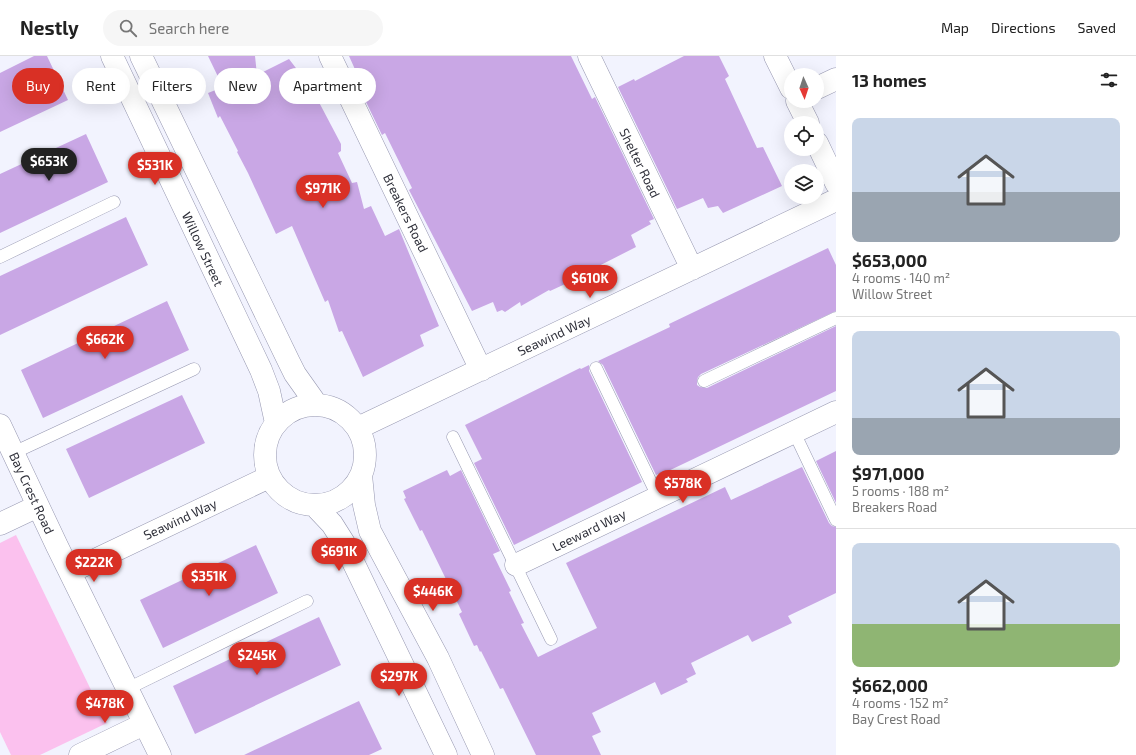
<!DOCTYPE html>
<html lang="en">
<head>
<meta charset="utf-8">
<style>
  :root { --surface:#fff; --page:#f6f6f6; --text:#222; --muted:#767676; --line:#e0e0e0; --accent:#d93025 }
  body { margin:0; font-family:"Exo 2",sans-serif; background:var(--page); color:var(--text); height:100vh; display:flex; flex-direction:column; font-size:15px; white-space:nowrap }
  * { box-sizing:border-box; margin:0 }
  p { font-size:13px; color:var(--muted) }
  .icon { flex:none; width:22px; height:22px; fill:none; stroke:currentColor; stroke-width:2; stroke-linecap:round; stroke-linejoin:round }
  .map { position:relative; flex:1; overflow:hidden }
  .panel { display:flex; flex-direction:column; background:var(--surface); width:300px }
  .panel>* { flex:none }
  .hud { position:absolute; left:12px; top:12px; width:380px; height:36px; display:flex; gap:8px }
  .needle { width:26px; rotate:177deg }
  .buttons { position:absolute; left:784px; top:12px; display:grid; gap:8px }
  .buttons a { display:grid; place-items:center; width:40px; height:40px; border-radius:50%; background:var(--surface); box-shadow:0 4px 16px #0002; font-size:20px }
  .price { position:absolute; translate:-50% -34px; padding:0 9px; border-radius:14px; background:var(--accent); color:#fff; font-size:13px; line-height:26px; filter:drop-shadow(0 1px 2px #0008) }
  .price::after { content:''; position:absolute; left:50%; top:24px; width:12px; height:9px; margin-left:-6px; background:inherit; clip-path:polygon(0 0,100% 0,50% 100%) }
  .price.on { background:#222; color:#fff }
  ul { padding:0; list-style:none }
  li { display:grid; align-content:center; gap:8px; height:212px; padding:0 16px }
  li+li { border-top:1px solid var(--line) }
  li span { display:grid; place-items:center; height:124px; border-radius:8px; color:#555 }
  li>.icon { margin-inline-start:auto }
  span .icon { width:72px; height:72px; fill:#fffc; stroke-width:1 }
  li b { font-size:17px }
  h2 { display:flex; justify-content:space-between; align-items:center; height:48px; padding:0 16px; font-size:17px }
  .chip { padding:0 14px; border-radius:18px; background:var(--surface); box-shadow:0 4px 16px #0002; font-size:14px; line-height:36px }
  .chip.on { background:var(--accent); color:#fff }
  header { display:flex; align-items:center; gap:24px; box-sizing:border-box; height:56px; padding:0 20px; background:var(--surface); border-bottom:1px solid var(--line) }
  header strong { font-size:19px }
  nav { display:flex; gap:22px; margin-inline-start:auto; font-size:14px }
  .search { width:280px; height:36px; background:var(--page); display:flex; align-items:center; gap:10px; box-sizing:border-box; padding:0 14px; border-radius:22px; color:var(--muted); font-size:15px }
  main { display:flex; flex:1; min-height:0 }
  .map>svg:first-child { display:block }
  .green { fill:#fbc1ee }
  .building { fill:#c9a7e5 }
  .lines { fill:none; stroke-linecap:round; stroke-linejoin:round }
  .lane-casing { stroke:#9697b0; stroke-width:13 }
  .street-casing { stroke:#9697b0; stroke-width:23 }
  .secondary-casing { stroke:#9697b0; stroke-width:23 }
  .lane { stroke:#fff; stroke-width:12 }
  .street { stroke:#fff; stroke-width:22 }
  .secondary { stroke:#fff; stroke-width:22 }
  .labels { text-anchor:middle; stroke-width:4; stroke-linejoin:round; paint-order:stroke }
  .street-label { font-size:13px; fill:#2f303a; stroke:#fff }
</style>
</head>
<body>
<header>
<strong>Nestly</strong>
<div class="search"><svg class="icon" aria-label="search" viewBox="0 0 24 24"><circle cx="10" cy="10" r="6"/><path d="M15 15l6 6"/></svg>Search here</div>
<nav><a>Map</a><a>Directions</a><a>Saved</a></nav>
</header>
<main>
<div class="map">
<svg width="836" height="699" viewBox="0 0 836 699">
  <rect width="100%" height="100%" fill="#f2f3fe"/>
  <path class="green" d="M16,479L107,667L40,699H11L0,676V487Z"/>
  <path class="building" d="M34,0H47L68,44L0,76V17Z
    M208,0H255L257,19L289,3L312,33L341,88V95L338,97L352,127L357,126L364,153L371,150L385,180L399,173L439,270L420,279L424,290L363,321L342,275L339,276L328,244L325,246L292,170L276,178L248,117L237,96L238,95L220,60L218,62L208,37L223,31Z
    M349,0H571L592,43L595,41L654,163L649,165L651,168L631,179L636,191L587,216V218L550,235L549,234L521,250L520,246L505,256L502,254L497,256L493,246L472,255L409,134L412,132L385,77L382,79L354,21L358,20Z
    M684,0H719L729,20L725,23L757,92L763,91L782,130L723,157L718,150L708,152L703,142L677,153L618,31L634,23L635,25Z
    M86,78L108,126L0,177V118Z
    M126,161L148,209L0,279V220Z
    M828,192L836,209V255L701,318L698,321L697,325V329L700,331L707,332L836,270V335L662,418L661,417L656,419L603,309L598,305L670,271L669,268Z
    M167,245L189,294L43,362L21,314Z
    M589,309V315L642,426L514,489L474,407L482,403L465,369L580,312L581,313Z
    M182,339L205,387L89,442L66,393Z
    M836,395V447L816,405Z
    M802,411L829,467L832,470L836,471V537L788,560L792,567L752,586L748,579L691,607L696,618L686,623L688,626L661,639L655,626L592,657L601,676L592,680L601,699H536L503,632L500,633L481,595L480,596L477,589L474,590L459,558L462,556L422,474L420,475L404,443L406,442L403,435L447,414L450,420L461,414L500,495L493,498L511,535L509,536L524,567L521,568L538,601L597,572L566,507L725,431L731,444Z
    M256,489L278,537L163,592L140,544Z
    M319,561L341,609L195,678L173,630Z
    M359,645L382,693L369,699H244Z"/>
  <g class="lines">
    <g class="lane-casing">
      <path id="lane" d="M0,201L114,146
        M596,312L658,441
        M704,325L836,262
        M794,376L836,464
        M453,381L551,583
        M13,397L194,313
        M127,633L307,545"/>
    </g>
    <g class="street-casing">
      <path id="street" d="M330,0L481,314
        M589,0L692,213
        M775,0L791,32
        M817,32L836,23
        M797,45L808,67
        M817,87L836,127
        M0,369L57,490L160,699
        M358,372L836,144
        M0,468L38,450
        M516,509L836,356
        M70,516L269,421
        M80,699L144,668"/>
    </g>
    <g class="secondary-casing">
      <path id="secondary" d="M112,0L261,314L269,335L276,367
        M141,0L289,306L295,318L317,349
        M265 399a50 50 0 1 1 100 0a50 50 0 1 1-100 0Z
        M361,419L364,449L370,475L438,602L483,699
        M314,449L332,468L344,487L446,699"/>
    </g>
    <use href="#lane" class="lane"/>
    <use href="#street" class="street"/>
    <use href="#secondary" class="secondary"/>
  </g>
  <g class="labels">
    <g class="street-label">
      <text transform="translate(640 107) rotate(64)" y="5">Shelter Road</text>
      <text transform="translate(406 157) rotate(64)" y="5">Breakers Road</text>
      <text transform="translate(203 193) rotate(65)" y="5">Willow Street</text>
      <text transform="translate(554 279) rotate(-25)" y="5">Seawind Way</text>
      <text transform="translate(32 437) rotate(65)" y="5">Bay Crest Road</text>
      <text transform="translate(180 463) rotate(-25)" y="5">Seawind Way</text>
      <text transform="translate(589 474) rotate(-26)" y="5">Leeward Way</text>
    </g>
  </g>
</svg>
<div class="buttons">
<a><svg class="needle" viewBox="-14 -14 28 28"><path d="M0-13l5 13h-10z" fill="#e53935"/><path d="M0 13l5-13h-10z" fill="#767676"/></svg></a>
<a><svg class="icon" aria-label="locate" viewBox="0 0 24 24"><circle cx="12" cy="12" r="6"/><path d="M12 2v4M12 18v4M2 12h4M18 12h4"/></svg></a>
<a><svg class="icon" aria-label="layers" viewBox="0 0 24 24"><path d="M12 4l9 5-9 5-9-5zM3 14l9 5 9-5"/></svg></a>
</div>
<b class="price on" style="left:49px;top:126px">$653K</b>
<b class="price" style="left:155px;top:130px">$531K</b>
<b class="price" style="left:323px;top:153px">$971K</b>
<b class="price" style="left:590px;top:243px">$610K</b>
<b class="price" style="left:105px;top:304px">$662K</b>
<b class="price" style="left:683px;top:448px">$578K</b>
<b class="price" style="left:339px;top:516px">$691K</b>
<b class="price" style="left:94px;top:527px">$222K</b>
<b class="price" style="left:209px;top:541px">$351K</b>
<b class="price" style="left:433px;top:556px">$446K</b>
<b class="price" style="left:257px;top:620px">$245K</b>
<b class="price" style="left:399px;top:641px">$297K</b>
<b class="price" style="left:105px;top:668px">$478K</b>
<div class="hud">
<a class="chip on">Buy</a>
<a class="chip">Rent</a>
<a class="chip">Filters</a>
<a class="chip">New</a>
<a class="chip">Apartment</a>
</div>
</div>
<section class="panel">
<h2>13 homes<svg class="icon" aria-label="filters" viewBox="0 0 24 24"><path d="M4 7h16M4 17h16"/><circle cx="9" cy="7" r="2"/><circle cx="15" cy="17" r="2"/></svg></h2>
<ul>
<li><span style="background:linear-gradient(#c9d6e8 60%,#9aa5b1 0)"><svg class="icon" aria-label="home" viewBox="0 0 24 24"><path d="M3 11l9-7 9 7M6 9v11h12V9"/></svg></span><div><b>$653,000</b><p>4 rooms · 140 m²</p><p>Willow Street</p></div></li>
<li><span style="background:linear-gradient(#c9d6e8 70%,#9aa5b1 0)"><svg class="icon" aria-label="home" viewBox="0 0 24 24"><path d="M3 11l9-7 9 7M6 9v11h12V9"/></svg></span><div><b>$971,000</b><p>5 rooms · 188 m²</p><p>Breakers Road</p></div></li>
<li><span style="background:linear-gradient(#c9d6e8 65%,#8fb573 0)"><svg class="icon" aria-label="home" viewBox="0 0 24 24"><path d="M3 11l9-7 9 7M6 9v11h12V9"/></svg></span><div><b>$662,000</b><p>4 rooms · 152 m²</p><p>Bay Crest Road</p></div></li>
</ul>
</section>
</main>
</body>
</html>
